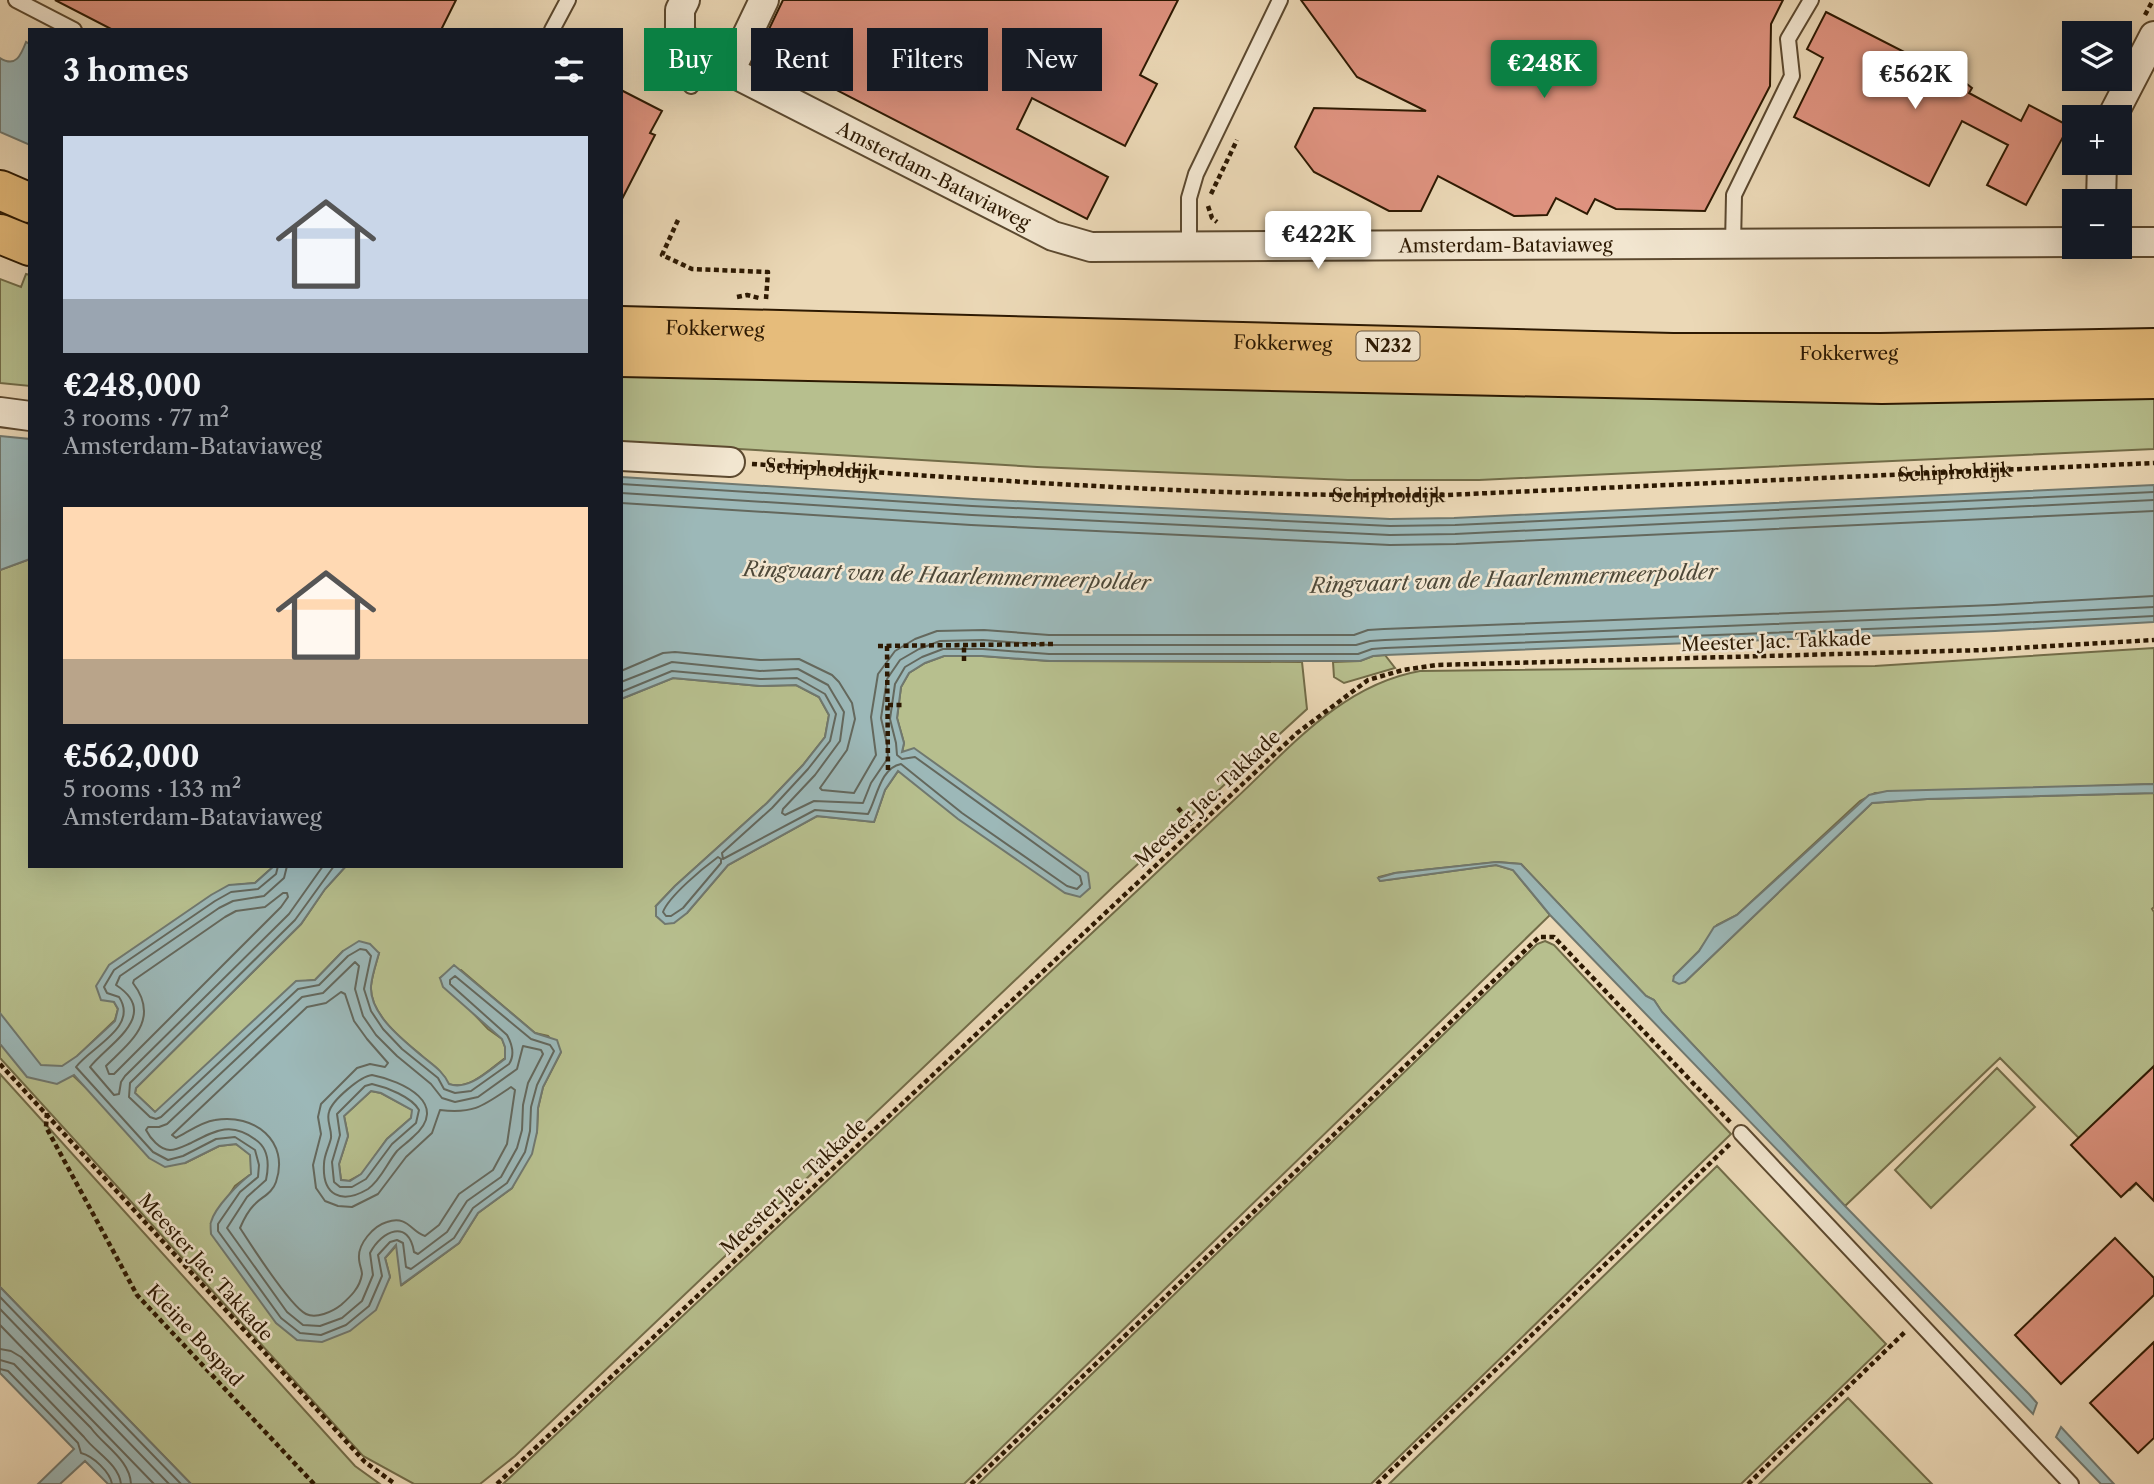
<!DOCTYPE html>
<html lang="en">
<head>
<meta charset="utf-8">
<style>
  :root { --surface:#171b24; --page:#20242c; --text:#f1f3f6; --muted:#9ea1a6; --accent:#0b8043 }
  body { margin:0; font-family:"Libre Caslon Text",serif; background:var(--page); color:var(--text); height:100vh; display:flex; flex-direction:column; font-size:26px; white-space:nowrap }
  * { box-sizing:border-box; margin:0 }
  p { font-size:23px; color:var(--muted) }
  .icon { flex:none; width:38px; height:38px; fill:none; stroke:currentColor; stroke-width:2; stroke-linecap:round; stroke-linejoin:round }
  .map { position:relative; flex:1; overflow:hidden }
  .side { position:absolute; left:28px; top:28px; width:595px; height:840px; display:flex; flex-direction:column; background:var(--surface); border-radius:0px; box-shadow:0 7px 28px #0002 }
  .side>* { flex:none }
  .guide { position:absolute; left:644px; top:28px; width:665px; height:63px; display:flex; gap:14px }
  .buttons { position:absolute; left:2062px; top:21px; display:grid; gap:14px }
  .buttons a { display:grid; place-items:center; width:70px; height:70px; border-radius:0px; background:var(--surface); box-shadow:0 7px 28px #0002; font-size:35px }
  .price { position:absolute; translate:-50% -60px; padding:0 16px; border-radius:7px; background:#fff; color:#222; font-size:23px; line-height:46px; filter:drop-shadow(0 2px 4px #0008) }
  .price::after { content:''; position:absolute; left:50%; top:42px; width:21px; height:16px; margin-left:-10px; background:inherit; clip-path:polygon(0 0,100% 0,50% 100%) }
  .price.on { background:var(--accent); color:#fff }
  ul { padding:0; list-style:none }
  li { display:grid; align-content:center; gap:14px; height:371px; padding:0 35px }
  li span { display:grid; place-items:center; height:217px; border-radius:0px; color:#555 }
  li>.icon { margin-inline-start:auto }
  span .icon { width:126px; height:126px; fill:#fffc; stroke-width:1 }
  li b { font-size:30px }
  h2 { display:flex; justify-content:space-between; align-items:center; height:84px; padding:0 35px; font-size:30px }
  .tag { padding:0 24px; border-radius:0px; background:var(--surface); box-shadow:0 7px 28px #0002; font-size:24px; line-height:63px }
  .tag.on { background:var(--accent); color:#fff }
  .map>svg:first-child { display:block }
  .green { fill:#b7bf8e; stroke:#726c48; stroke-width:2 }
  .water { fill:#9cb8b8; stroke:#70786f; stroke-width:2; fill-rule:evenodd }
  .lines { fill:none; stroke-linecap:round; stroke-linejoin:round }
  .shore { stroke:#64685d; stroke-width:2 }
  .building { fill:#de927f; stroke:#2d1902; stroke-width:2 }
  .lane-casing { stroke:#5c492f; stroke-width:18 }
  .street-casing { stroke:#5c492f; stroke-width:32 }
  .primary-casing { stroke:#2d1902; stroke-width:42 }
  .path { stroke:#2d1902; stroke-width:4.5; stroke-dasharray:5 3.5; stroke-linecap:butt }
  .lane { stroke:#f2e6d0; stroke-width:14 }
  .street { stroke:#f2e6d0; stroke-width:28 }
  .primary { stroke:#e6bc7b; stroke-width:38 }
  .labels { text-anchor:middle; stroke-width:5; stroke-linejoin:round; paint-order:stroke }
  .shield { fill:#f2e6d0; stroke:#685640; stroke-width:2 }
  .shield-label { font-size:18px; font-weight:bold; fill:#2d1902 }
  .street-label { font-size:19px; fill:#2d1902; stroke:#f2e6d0 }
  .water-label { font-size:21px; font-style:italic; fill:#4e4939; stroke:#f2e6d0 }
</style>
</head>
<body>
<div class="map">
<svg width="2154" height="1484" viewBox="0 0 2154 1484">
  <rect width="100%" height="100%" fill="#ebd8b6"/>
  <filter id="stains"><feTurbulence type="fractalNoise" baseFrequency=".00286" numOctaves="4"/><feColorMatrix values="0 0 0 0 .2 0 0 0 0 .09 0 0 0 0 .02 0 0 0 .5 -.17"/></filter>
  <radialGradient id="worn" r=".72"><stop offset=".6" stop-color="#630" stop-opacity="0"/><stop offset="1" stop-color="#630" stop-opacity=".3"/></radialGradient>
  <path class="green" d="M26,274L30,275V386L0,383V279L21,287Z
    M621,370L2154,393V449L1479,480H1348L1037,467L621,442Z
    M30,559V866H274L255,883L235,885L114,1002L118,1009L115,1020L65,1068L84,1086L185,1163L219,1146L236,1144L251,1155V1174L235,1186L211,1223L383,1290L390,1277L385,1258L397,1245L402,1285L459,1243L478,1213L512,1188L537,1132L538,1108L543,1087L561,1052L548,1036L535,1033L461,970L448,972L440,978L488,1029L502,1039L505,1047V1058C489,1070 469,1091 448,1084C443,1071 432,1065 422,1056C403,1040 369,1014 371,986C372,975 376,964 379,953L343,951L315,980L296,982L156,1113L135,1093L136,1088L301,924L325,889L346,866H621V699L673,678L760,686L796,685L819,697L829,715L825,737L803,765L767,803L675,886L656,906L687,913L728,865L817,816L874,822L885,790L898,771L904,743L897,718L901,687L909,673L925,663L944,656H982L1049,661L1302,662L1307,709L1114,886L515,1456L480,1484H414L363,1456L0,1058V570Z
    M2154,648V784L1875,793L1860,801L1737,915L1717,925L1699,951L1674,976L1685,982L1872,803L1927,799L2154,793V907L2152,909L2154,912V1166L2130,1190L2000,1058L1845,1206L1662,1012L1654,1000L1646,996L1521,864L1498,862L1395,873L1379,877L1380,881L1496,865L1513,870L1550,915L964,1484H503L1233,801C1289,749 1341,685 1420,671L1875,666Z
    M1385,655L1395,668L1344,683L1334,677L1333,662L1360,661L1373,656Z
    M1545,941L1554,945L1731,1134L1371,1484H978L1537,944Z
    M1997,1068L2035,1107L1931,1208L1895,1170Z
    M0,1074L355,1466L380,1484H191L0,1287Z
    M371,1091L381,1093L413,1110L411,1118L387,1139L362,1174L349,1181L341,1180L339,1164L348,1136L344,1116Z
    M1717,1166L1886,1344L1741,1484H1389Z
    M1848,1398L1932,1484H1759Z"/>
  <path class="water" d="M26,42L30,44V145L0,132V58C16,68 21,55 26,42Z
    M0,436L30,439V559L0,570Z
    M621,477L973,499L1390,519L1454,518L2154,485V622L1995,631L1385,655L1373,656L1360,661H1050L982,656H944L925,663L909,673L901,687L897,718L904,743L902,752L914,748L1088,873L1090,888L1080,897L1065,893L958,819L898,771L885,790L874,822L817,816L728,865L687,913L674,923L665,924L656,916V906L675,886L767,803L803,765L825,737L829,715L819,697L796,685L760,686L673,678L621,699Z
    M2154,784V793L1927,799L1872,803L1685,982L1679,984L1673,981L1674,976L1699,951L1714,927L1737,915L1869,795L1887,791Z
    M1496,862L1521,864L1646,996L1654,1000L1662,1012L1845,1206L2029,1394L2037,1403L2033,1414L1550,915L1513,870L1496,865L1380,881L1378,878L1395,873Z
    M274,866H346L325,889L301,924L136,1088L135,1093L155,1112L296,981L315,980L343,951L359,941L370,944L379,953C376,964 372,975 371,986C369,1014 403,1040 422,1056C433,1065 443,1071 449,1084C469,1091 489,1070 505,1059V1047L502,1039L443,987L440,978L454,965L535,1033L557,1040L561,1052L543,1087L538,1108L537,1132L532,1154L512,1188L478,1213L459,1243L401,1285L396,1245L385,1258L390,1277L376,1310L350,1331L322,1342L297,1340L276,1323L211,1234C211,1233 210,1223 211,1222C215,1207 239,1183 251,1174L250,1155L236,1144L219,1146L185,1163L165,1167L149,1158L74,1075L57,1084L27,1077L0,1044V1013L41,1065L62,1066L77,1056L115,1021L118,1009L114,1002L101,1000L96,986L109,965L211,895L229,885L255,883ZM371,1091L381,1093L412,1110L411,1118L387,1139L361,1174L350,1181L341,1180L339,1164L348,1136L344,1116Z
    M0,1287L191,1484H108L85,1461L60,1484H38L74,1449L0,1373Z
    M2061,1427L2114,1484H2101L2056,1437Z"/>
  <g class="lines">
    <path class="shore" d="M621,484L972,506L1390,526L1455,525L2154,492
      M621,493L972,515L1390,535L1455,534L2154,500
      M621,503L971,525L1390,545L1456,544L2154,511
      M621,671L663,653L675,652L760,660L799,659L832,675L839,682L852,703L855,719L847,750L820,788L822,790L854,793L876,755L871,717L878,674L895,651L915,639L937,631L984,630L1049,635H1354L1368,630L1384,629L1994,605L2154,596
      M621,682L672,662L760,671L798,669L828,685L844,712L840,741L815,775L783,809L782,813L785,815L814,801L863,803L871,783L888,758L887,744L881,718L887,679L900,660L919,649L940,641L983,640L1049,645H1356L1370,641L1385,640L1994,615L2154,607
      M621,692L672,671L760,679L797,678L825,694L836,714L830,741L808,769L772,808L722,853L723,859L815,810L868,814C877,798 880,768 901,764L962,813L1067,886L1077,889L1082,884L1080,876L915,757L902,759L897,755L896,743L890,719L895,684L905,667L922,657L943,649H983L1049,654H1358L1372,649L1385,648L1995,624L2154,616
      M718,857L721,859V863L683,908L671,916H666L663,912C669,896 703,868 718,857Z
      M278,866L276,874L258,889L231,892L215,901L114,970L104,987L107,993L119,997C139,1027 91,1047 76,1067L153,1152L168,1160L183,1156L216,1139L235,1137L255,1150L259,1165L258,1177L240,1192L218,1224V1231L281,1318L300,1333L321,1335L346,1325L369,1306L382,1276L378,1255L390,1242L397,1240L403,1243L406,1267L411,1269L454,1238L473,1208L507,1183L525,1152L530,1131L531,1107L537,1085L554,1051L550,1045L531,1039L455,976L450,980V984L507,1035C512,1044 515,1055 509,1064L471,1091L455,1093L444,1089L438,1078L402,1049L383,1029L371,1011L364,989L371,956L366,950L360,949L348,956L319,985L298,989L161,1117L156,1119L150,1117L129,1097L130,1083L295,920L334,866
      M287,866L284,878L264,896L233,901L219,908L120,976L116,985C162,1015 108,1044 90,1067L114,1095L119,1094L121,1082L125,1076L289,914L323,866
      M283,893H287L288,897L281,907L114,1074H109L106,1066C130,1042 161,1020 133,983L134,980L225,917L236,911L265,907Z
      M355,962L359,966L355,989L363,1016L376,1035L397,1056L431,1084L442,1098L455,1102L478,1097L517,1069L523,1046L541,1050L543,1054L528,1083L523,1105L522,1130L517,1148L501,1177L467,1201L447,1232L418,1254L414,1252C409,1219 382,1230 370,1253L373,1275L362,1301L342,1318L320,1326L303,1325L287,1312L227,1228L247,1197L266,1180C269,1166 269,1149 256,1140C232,1121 216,1130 191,1143C184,1146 177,1150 170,1150C160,1150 150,1138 146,1130L148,1127H159L167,1124L302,997L323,993Z
      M341,992L345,994L354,1021L367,1039L388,1063L385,1067L370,1064L357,1068L321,1104L318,1117L321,1134L313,1165L316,1188L325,1201L338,1206L352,1207L378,1194L406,1157L432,1133L440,1110C474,1114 483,1106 511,1087L515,1090L507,1144L493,1170L459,1194L439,1225L425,1236C411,1232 408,1215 387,1222C373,1226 358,1244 359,1258C359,1264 362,1270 362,1274C360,1288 350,1297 341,1305C332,1312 316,1319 306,1314C290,1306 251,1245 240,1228C243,1221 248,1211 254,1205C261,1197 272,1194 276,1182C290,1141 254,1113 215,1120C201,1122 188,1132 176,1138L172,1135L307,1007L326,1003Z
      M372,1075C403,1081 451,1104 413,1137C408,1142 402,1146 397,1151C387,1163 381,1180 368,1189C341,1205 322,1195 324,1164C324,1155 329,1147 331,1138C332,1129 326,1121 329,1112C332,1100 361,1076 372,1075Z
      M372,1084C386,1087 412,1097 419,1110L416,1123L392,1144L366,1179L352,1187H340L334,1182L332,1162L340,1135L337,1114L365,1086Z
      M0,1297L181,1484
      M0,1309L169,1484
      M0,1325L154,1484
      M0,1349L11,1351L21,1357L91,1428C104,1446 130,1460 131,1484
      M0,1360L14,1364L84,1437C95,1452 119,1464 121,1484
      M0,1369L8,1371L78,1443L81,1453C93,1456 110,1472 112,1484"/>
  </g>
  <path class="building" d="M55,0H456L441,30H113Z
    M783,0H1178L1140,75L1157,84L1125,146L1032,98L1017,129L1108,177L1087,219L759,50Z
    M1301,0H1783L1771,24L1770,86L1705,211L1616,209L1595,199L1587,214L1556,198L1547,215L1514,216L1438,176L1421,211H1389L1314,172L1295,147L1314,108L1426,111L1357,77Z
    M1826,12L1967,84L1972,88L1969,93L2021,121L2029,105L2069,126L2026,205L1987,185L2008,145L1962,121L1929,186L1794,117L1823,58L1807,49Z
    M621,90L662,111L650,133L655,135L621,201Z
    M2154,1066V1201L2136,1183L2121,1197L2071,1145Z
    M2115,1238L2154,1278V1295L2061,1384L2015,1335Z
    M2154,1342V1438L2138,1453L2090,1403Z"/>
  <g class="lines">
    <g class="lane-casing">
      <path id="lane" d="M16,0L74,30
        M552,30L568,0
        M691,86L708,60
        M1733,245L1734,195L1792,76L1788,39L1811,0
        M1189,247V198L1196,174L1280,0
        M1741,1133L2071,1484"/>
    </g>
    <g class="street-casing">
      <g id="street">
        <path id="s2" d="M685,0L680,10V33L696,52L708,60L1053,236L1091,247L2074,242"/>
        <path d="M730,71L764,0"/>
        <path d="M2112,117L2154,36"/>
        <path d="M2101,201L2102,163"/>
        <path d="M2119,242H2154"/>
        <path d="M0,412L30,416"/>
        <path d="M621,456L730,462"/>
      </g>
    </g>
    <g class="primary-casing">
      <g id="primary">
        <path d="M0,190L30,203"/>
        <path d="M0,234L30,246"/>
        <path id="s3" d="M621,326L1673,353H1880L2154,348"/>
        <path d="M621,357L1882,384L2154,379"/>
      </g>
    </g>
    <g class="path">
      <path d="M2145,15L2153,0"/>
      <path d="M1211,194L1237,140"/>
      <path d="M1208,206L1212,218L1217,222"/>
      <path d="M2064,217L2074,208"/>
      <path d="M678,220L662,255L692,269L768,272L766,299"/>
      <path d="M737,297L747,295L759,298"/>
      <path id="s1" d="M752,464C983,479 1215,498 1446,495L2154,463"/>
      <path d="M878,646L1055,644"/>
      <path d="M887,646L888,772"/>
      <path d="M964,661V645"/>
      <path d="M888,705H903"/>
      <path d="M1178,808L1195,828"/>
      <path d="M0,1064L365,1462L395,1484"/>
      <path d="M47,1113L46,1127L137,1295L314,1484"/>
      <path d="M497,1484L1297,733L1368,680L1403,670L1437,665L1984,650L2154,640"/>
      <path d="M971,1484L1539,937H1554L1731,1123"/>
      <path d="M1377,1484L1730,1144"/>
      <path d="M1748,1484L1906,1331"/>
    </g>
    <use href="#lane" class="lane"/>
    <use href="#street" class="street"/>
    <use href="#primary" class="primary"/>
  </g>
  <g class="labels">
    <rect class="shield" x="1356.5" y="331.5" width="63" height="29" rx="5"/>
    <g class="shield-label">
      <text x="1388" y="352">N232</text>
    </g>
    <g class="street-label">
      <text dy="7" stroke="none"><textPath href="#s2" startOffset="327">Amsterdam-Bataviaweg</textPath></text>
      <text dy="7" stroke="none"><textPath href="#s2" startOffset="915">Amsterdam-Bataviaweg</textPath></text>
      <text dy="7" stroke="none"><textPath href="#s3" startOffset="94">Fokkerweg</textPath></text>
      <text dy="7" stroke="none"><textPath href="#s3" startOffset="662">Fokkerweg</textPath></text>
      <text dy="7" stroke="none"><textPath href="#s3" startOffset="1228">Fokkerweg</textPath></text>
      <text dy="7" stroke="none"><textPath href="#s1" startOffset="70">Schipholdijk</textPath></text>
      <text dy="7" stroke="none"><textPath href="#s1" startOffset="1204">Schipholdijk</textPath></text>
      <text dy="7" stroke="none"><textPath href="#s1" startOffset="637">Schipholdijk</textPath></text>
      <text transform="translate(1776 641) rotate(-2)" y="7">Meester Jac. Takkade</text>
      <text transform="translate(1207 798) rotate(-43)" y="7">Meester Jac. Takkade</text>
      <text transform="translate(793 1186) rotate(-43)" y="7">Meester Jac. Takkade</text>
      <text transform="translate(206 1267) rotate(48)" y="7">Meester Jac. Takkade</text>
      <text transform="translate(195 1335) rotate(47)" y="7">Kleine Bospad</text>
    </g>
    <g class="water-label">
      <text transform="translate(947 576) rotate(2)" y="7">Ringvaart van de Haarlemmermeerpolder</text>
      <text transform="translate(1514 579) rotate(-2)" y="7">Ringvaart van de Haarlemmermeerpolder</text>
    </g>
  </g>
  <rect width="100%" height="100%" filter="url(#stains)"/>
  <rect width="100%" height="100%" fill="url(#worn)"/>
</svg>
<div class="buttons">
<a><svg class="icon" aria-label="layers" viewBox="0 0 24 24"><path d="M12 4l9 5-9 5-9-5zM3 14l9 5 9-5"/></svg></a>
<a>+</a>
<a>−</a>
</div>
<b class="price on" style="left:1544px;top:100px">€248K</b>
<b class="price" style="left:1915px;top:111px">€562K</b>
<b class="price" style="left:1318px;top:271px">€422K</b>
<div class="guide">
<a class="tag on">Buy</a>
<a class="tag">Rent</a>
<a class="tag">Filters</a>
<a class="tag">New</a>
</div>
<section class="side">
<h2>3 homes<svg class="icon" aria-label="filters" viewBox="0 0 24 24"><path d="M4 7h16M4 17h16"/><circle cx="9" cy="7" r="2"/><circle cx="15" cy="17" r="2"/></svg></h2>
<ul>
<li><span style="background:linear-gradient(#c9d6e8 75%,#9aa5b1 0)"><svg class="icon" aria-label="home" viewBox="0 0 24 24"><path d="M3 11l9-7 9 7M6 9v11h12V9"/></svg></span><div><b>€248,000</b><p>3 rooms · 77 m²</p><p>Amsterdam-Bataviaweg</p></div></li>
<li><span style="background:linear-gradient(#ffd9b3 70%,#b9a48a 0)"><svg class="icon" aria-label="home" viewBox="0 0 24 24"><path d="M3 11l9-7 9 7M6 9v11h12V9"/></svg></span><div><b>€562,000</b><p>5 rooms · 133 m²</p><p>Amsterdam-Bataviaweg</p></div></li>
</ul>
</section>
</div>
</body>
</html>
